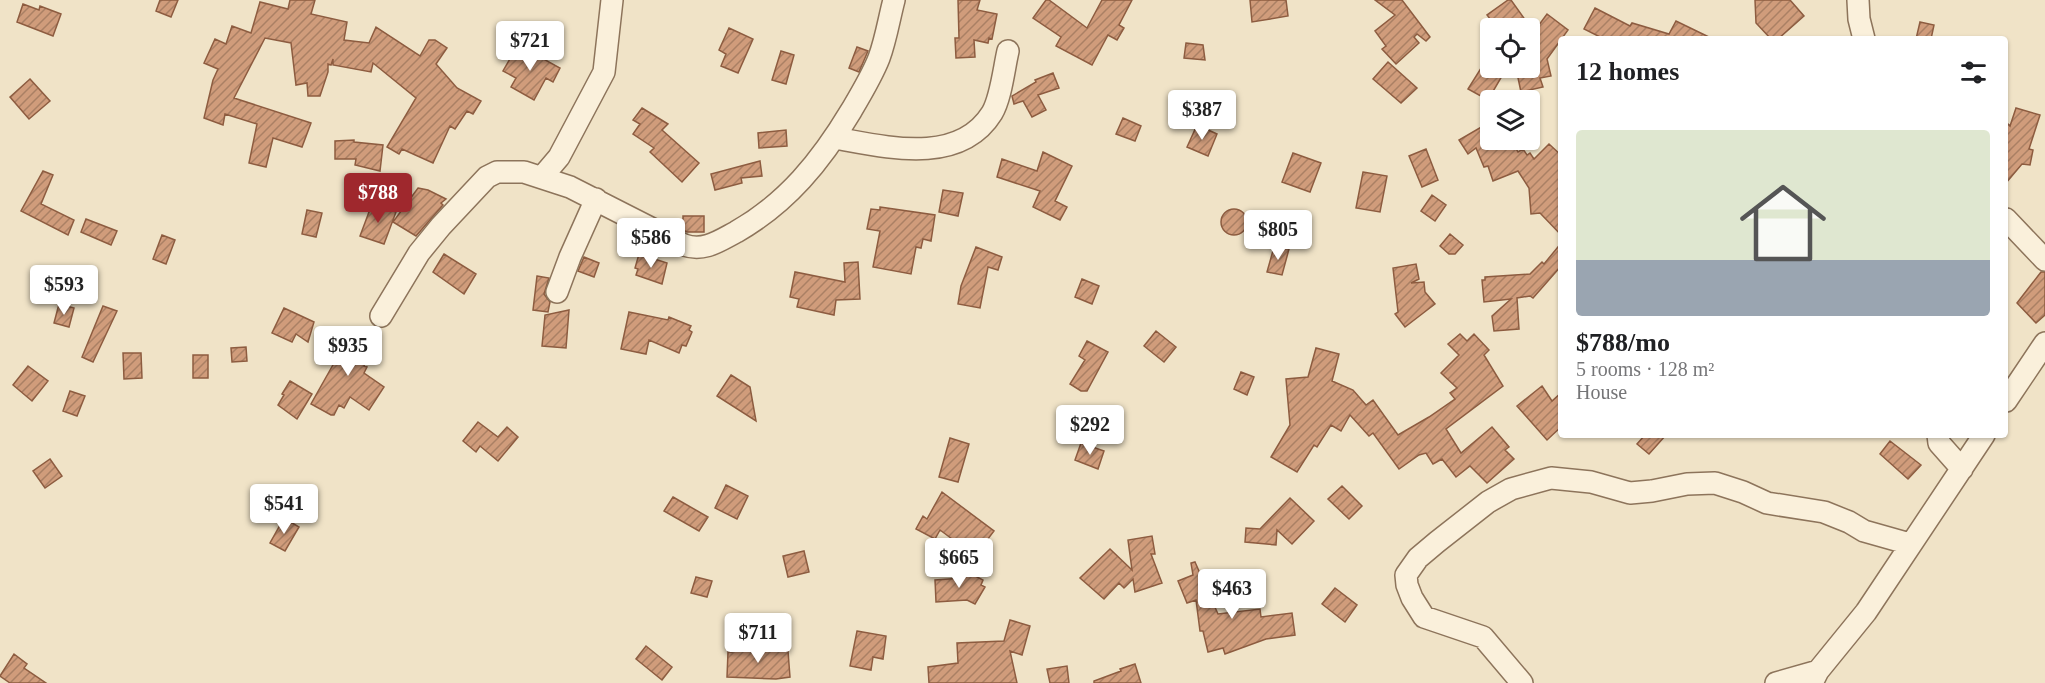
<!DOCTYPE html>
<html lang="en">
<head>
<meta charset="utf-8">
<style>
  :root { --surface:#fff; --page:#f2f2f2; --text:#202124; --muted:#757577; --line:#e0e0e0; --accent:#9f282d }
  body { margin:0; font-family:Georgia,serif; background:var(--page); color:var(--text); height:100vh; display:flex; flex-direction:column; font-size:22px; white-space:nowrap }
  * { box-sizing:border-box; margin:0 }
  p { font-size:20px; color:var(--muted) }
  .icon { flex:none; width:33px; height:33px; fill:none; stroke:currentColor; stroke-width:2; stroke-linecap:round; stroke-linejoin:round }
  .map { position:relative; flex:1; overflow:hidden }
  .drawer { position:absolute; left:1558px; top:36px; width:450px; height:402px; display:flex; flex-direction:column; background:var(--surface); border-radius:6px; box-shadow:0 2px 4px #0004 }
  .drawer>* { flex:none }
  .tools { position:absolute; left:1480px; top:18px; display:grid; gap:12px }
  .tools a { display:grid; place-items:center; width:60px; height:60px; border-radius:6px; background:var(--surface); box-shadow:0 2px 4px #0004; font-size:30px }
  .price { position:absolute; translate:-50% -51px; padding:0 14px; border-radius:6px; background:#fff; color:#222; font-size:20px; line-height:39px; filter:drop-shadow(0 2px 3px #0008) }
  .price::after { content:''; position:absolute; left:50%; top:36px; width:18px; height:14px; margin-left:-9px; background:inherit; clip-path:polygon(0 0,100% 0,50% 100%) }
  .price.active { background:var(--accent); color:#fff }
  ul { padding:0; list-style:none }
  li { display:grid; align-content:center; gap:12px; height:318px; padding:0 18px }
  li+li { border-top:2px solid var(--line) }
  li span { display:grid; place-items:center; height:186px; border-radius:6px; color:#555 }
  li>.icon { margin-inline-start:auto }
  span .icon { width:108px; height:108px; fill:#fffc; stroke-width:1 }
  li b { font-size:26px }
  h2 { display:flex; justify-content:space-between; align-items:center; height:72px; padding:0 18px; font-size:26px }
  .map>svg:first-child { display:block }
  .building { fill:url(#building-hatch); stroke:#8d5c40; stroke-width:1.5 }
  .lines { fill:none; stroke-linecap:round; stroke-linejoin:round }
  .minor-casing { stroke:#8d745b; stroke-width:24 }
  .minor { stroke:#faf0db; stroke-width:21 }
</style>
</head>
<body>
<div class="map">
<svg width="2045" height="683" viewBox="0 0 2045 683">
  <defs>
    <pattern id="building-hatch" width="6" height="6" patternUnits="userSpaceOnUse" patternTransform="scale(1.5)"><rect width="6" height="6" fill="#d09c7b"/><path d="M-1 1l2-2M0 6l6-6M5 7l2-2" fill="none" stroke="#aa8064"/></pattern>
  </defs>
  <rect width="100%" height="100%" fill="#f0e3c7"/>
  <path class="building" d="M160,0H178L171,17L156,11Z
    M290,0H315L311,14L347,22L344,40L369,43L376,27L420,56L429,40H435L447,48L436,64L457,88L481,101L473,114L467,111L455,129L450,126L433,163L402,149L399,154L387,147L416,98L373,63L371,72L333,65V59L331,65L328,64V72L320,96H308L307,83L296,85L291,43L265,38L234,98L311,123L302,147L273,138L266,167L249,163L257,124L225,114L223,125L204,118L213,80L218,69L204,63L215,39L226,44L232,26L251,33L260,2L288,9Z
    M958,0H980L977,10L997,14L992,39L989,38L988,43L974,40L975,57L956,58L955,38H959Z
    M1046,0H1049L1087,28L1102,0H1132L1119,25L1124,28L1117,40L1108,35L1092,65L1056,46L1061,37L1033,18Z
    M1250,0H1286L1288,16L1252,22Z
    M1375,0H1402L1430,37L1426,41L1417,34L1414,37L1419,43L1396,64L1382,49L1386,46L1375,31L1395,15Z
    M1508,0H1511L1531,28H1497L1487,15Z
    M1755,0H1790L1804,16L1778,39H1771L1756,23Z
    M23,4L39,10L40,6L61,14L53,36L17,22Z
    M1595,8L1630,26L1632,23L1669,34L1676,21L1713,39H1604L1584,29Z
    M1547,14L1568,30L1547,59L1551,76L1540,78L1543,87L1521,92L1517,73L1530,71V37Z
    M1920,22L1934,25L1931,39H1916Z
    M729,28L753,39L738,73L721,66L726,54L719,50Z
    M1186,43L1203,45L1205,60L1184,58Z
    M518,45L560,68L553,82L546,78L534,100L511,87L516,78L503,71Z
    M857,47L868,51L859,72L849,68Z
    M781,51L794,55L786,84L772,80Z
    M1388,62L1417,88L1401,103L1373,79Z
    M1483,65L1502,76L1488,100L1468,89Z
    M1053,73L1059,88L1038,95L1046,110L1032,117L1023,101L1014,104L1012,96L1036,82L1035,80Z
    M30,79L50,101L29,119L10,97Z
    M642,108L668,124L662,130L699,163L682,182L650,152L654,148L633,134L640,124L633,120Z
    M2016,108L2040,115L2029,149L2033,150L2030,165L2022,164L2006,183V122L2010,126Z
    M1123,118L1141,126L1135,141L1116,134Z
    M1197,125L1217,134L1208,156L1187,147Z
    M1483,126L1491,140H1511L1518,152L1523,149L1527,155L1530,153L1534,159L1549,144L1562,156V236L1540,213L1531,214L1529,188L1518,171L1493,181L1488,166L1484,167L1476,148L1468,154L1459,140Z
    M786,130L787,146L759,148L758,133Z
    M354,140V142L383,145L380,171L355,165L356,159H335V141Z
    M1426,149L1438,180L1422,187L1409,156Z
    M1043,152L1072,166L1055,201L1067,207L1060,220L1033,207L1040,191L997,177L1002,159L1037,171Z
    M1293,153L1321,163L1310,192L1282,182Z
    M760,161L762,176L741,178L742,183L715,190L711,174Z
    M43,171L53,175L41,204L74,220L68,235L21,211Z
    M1363,172L1387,176L1380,212L1356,208Z
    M418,188L428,190L446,199L441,203L443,205L416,236L393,222Z
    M943,190L963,193L958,216L939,212Z
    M1432,195L1446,205L1435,221L1421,211Z
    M372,204L396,212L384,244L360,236Z
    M880,207L935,215L931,241L923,239L921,248L916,247L911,274L873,267L880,231L867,229L871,209L880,210Z
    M1221 222a13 13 0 1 1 26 0a13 13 0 1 1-26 0Z
    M307,210L322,213L316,237L302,234Z
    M683,216H704V232H687L683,230Z
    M86,219L117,231L111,245L81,232Z
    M1450,234L1463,245L1455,254H1449L1440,246Z
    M162,235L175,240L166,264L153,259Z
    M1562,242V265L1533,298L1530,296L1517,298L1519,329L1494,331L1492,316L1511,299L1484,302L1482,280H1485V277L1530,274L1542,262L1544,264Z
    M976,247L1002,257L998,270L988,267L980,308L958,304L961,286Z
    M1274,247L1289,249L1282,275L1267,272Z
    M444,254L476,274L464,294L433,272Z
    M639,254L667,263L662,284L636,275L638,269L635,268Z
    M584,257L599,263L594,277L578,271Z
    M858,262L860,299L836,300L834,315L797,307L799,299L790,297L795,272L845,282L844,263Z
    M1416,264L1419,279L1411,283L1424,282L1425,292L1435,304L1405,327L1395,314L1398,312L1393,268Z
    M2041,272H2045V315L2036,323L2017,303Z
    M537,276L549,278L544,294L550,302L548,312L533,310Z
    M1082,279L1099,286L1092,304L1075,297Z
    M59,304L74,308L69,327L54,323Z
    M103,306L117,311L93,362L82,357Z
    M284,308L314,322L308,342L296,334L292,342L272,333Z
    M569,310L566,348L542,346L545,315Z
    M629,312L668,320L669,317L691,326L689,330L692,332L686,346L682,345L679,353L649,340L646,354L621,349Z
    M1156,331L1176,347L1164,362L1144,346Z
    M341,332L373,346L364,366L367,367L364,373L384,387L369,410L350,397L344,408L339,405L334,415H331L311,404L334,363L332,361L335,358L331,355Z
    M1460,334L1467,341L1474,334L1489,350L1484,355L1503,386L1446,429L1461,453L1492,427L1509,447L1505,450L1514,459L1487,483L1470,466L1456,477L1442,459L1433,464L1426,453L1419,455L1399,469L1373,433L1369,436L1350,415L1341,431L1331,425L1317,447L1314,445L1297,472L1271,457L1290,425L1286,379L1308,377L1316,348L1339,354L1332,381L1353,390L1366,405L1373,400L1398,435L1429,417L1455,399L1450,393L1457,388L1441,373L1459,355L1448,344Z
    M1087,341L1108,352L1087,391H1081L1070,384L1085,360L1079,356Z
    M246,347L247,361L232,362L231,348Z
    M123,353H141L142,378L124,379Z
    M193,355H208V378H193Z
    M28,366L48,381L32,401L13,385Z
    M1241,372L1254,377L1247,395L1234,389Z
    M731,375L750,387L756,421L717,396Z
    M290,381L312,394L297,419L278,405L284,395L282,394Z
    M1542,386L1552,401L1562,392V426L1547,440L1517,406Z
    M70,391L85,396L77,416L63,411Z
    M478,422L498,437L507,427L518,437L498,461L480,446L476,452L463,441Z
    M1645,435H1666L1649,454L1637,444Z
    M950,438L969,444L958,482L939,477Z
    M1890,441L1921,465L1908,479L1880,454Z
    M1081,443L1104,451L1098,469L1075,460Z
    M50,459L62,476L45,488L33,471Z
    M726,485L748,496L737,519L715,508Z
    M1342,486L1362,506L1349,519L1328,499Z
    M942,492L994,531L975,556L940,530L935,539L916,529L923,516L927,519Z
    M673,497L708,517L699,531L664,511Z
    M1290,498L1314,521L1292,544L1277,530L1276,545L1245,542L1246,528L1260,529Z
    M284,518L299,527L285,551L270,543Z
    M1152,536L1155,554H1151L1162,583L1135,592L1133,579L1124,588L1119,583L1104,599L1080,578L1110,549L1132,570L1128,540Z
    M804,551L809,572L788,577L783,556Z
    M1195,562L1218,614L1260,609L1261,617L1292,613L1295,635L1266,639L1225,654L1223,648L1208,652L1203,631H1200L1196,600L1187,603L1178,581L1193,575L1191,563Z
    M966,571L983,580L981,585L985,587L975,604L967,600L936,602L935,580L963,578Z
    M696,577L712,581L707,597L691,593Z
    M1335,588L1357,605L1345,622L1322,604Z
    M1010,620L1030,626L1022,655L1010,651L1017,683H929L928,667L958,663L957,643L1004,641Z
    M857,631L886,636L883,659L873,657L871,670L850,666Z
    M646,646L672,667L662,680L636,659Z
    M732,648L788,651L790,677L776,679L727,677L728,652H732Z
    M14,654L27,664L24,668L46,683H10L0,676Z
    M1135,664L1141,683H1094V681L1121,671L1120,669Z
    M1067,666L1069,683H1050L1047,669Z"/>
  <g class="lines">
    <g class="minor-casing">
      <path id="minor" d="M1858,0L1859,19L1864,39
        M835,138C886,147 959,166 992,113C1001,98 1004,68 1008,51
        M542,177L559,157L604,72L612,0
        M2006,219L2045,260
        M557,292L570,257L596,199
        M381,316L419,253L441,226L487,177L497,172H524L570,187L684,245C704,252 719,241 736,232C787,203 821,161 851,111C861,94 872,76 879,58C886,39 889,19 894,0
        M2006,401L2045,343
        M1938,435L1939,443L1962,469
        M1522,683L1483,637L1424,617L1412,598L1407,585L1406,575L1418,558L1437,542L1488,502L1511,489L1551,478L1591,482L1630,493L1652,491L1687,484L1715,483L1743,492L1767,503L1824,512L1849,522L1864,531L1910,544
        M1776,683L1818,671
        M1812,683L1818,671L1866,612L1984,435"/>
    </g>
    <use href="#minor" class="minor"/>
  </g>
</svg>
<div class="tools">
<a><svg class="icon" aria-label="locate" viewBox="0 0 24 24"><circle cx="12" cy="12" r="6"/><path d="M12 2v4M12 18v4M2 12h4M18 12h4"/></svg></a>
<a><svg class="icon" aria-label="layers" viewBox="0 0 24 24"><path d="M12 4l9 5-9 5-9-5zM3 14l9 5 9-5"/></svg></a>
</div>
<b class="price" style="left:530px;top:72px">$721</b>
<b class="price" style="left:1202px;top:141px">$387</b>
<b class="price active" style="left:378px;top:224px">$788</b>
<b class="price" style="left:1278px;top:261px">$805</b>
<b class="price" style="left:651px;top:269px">$586</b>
<b class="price" style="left:64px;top:316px">$593</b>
<b class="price" style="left:348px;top:377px">$935</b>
<b class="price" style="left:1090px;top:456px">$292</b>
<b class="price" style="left:284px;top:535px">$541</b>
<b class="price" style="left:959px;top:589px">$665</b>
<b class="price" style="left:1232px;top:620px">$463</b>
<b class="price" style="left:758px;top:664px">$711</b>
<section class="drawer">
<h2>12 homes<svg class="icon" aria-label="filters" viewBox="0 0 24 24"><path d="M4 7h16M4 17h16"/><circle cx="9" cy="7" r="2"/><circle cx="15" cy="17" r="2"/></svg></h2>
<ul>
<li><span style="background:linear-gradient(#dfe7d0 70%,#9aa5b1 0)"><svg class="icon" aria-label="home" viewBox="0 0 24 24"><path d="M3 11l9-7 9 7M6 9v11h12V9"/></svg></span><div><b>$788/mo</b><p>5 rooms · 128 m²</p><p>House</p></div></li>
</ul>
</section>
</div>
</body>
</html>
